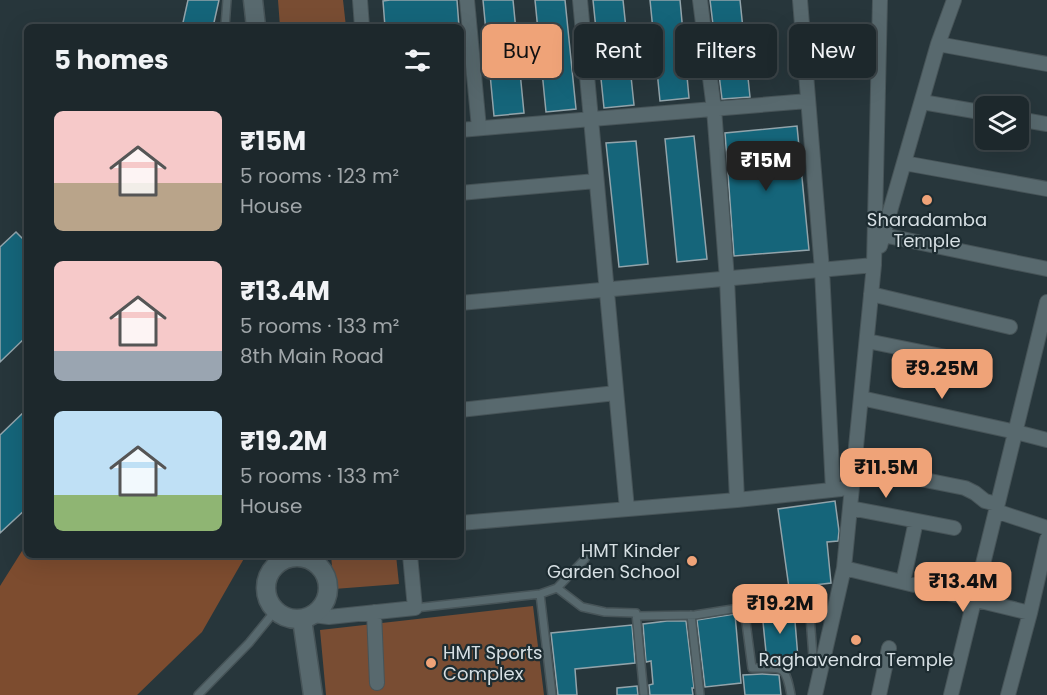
<!DOCTYPE html>
<html lang="en">
<head>
<meta charset="utf-8">
<style>
  :root { --surface:#1d282c; --page:#2a3438; --text:#f1f3f6; --muted:#a0a6a9; --line:#3b4448; --accent:#efa378 }
  body { margin:0; font-family:Poppins,sans-serif; background:var(--page); color:var(--text); height:100vh; display:flex; flex-direction:column; font-size:22px; white-space:nowrap }
  * { box-sizing:border-box; margin:0 }
  p { font-size:20px; color:var(--muted) }
  .icon { flex:none; width:33px; height:33px; fill:none; stroke:currentColor; stroke-width:2; stroke-linecap:round; stroke-linejoin:round }
  .map { position:relative; flex:1; overflow:hidden }
  .drawer { position:absolute; left:24px; top:24px; width:440px; height:534px; display:flex; flex-direction:column; background:var(--surface); border-radius:9px; box-shadow:0 6px 24px #0002,0 0 0 2px var(--line) }
  .drawer>* { flex:none }
  .guide { position:absolute; left:482px; top:24px; width:476px; height:54px; display:flex; gap:12px }
  .tools { position:absolute; left:975px; top:96px; display:grid; gap:12px }
  .tools a { display:grid; place-items:center; width:54px; height:54px; border-radius:9px; background:var(--surface); box-shadow:0 6px 24px #0002,0 0 0 2px var(--line); font-size:30px }
  .price { position:absolute; translate:-50% -51px; padding:0 14px; border-radius:12px; background:var(--accent); color:#111; font-size:20px; line-height:39px; filter:drop-shadow(0 2px 3px #0008) }
  .price::after { content:''; position:absolute; left:50%; top:36px; width:18px; height:14px; margin-left:-9px; background:inherit; clip-path:polygon(0 0,100% 0,50% 100%) }
  .price.on { background:#222; color:#fff }
  ul { padding:0; list-style:none }
  li { display:flex; align-items:center; gap:18px; height:150px; padding:0 30px }
  li span { display:grid; place-items:center; flex:none; width:168px; height:120px; border-radius:9px; color:#555 }
  li>.icon { margin-inline-start:auto }
  span .icon { width:72px; height:72px; fill:#fffc; stroke-width:1 }
  li b { font-size:26px }
  h2 { display:flex; justify-content:space-between; align-items:center; height:72px; padding:0 30px; font-size:26px }
  .pill { padding:0 21px; border-radius:9px; background:var(--surface); box-shadow:0 6px 24px #0002,0 0 0 2px var(--line); font-size:21px; line-height:54px }
  .pill.on { background:var(--accent); color:#111 }
  .map>svg:first-child { display:block }
  .green { fill:#794d33 }
  .forest { fill:#7d4c2f }
  .building { fill:#15657a; stroke:#92a4ab; stroke-width:1.5 }
  .lines { fill:none; stroke-linecap:round; stroke-linejoin:round }
  .lane-casing { stroke:#475458; stroke-width:10 }
  .street-casing { stroke:#475458; stroke-width:16 }
  .secondary-casing { stroke:#475458; stroke-width:21 }
  .lane { stroke:#58696e; stroke-width:7 }
  .street { stroke:#58696e; stroke-width:14 }
  .secondary { stroke:#58696e; stroke-width:18 }
  .poi-dot { fill:#efa378; stroke:#1d2c31; stroke-width:2 }
  .labels { text-anchor:middle; stroke-width:4.5; stroke-linejoin:round; paint-order:stroke }
  .poi-label { font-size:18px; fill:#d6dfe3; stroke:#1d2c31 }
</style>
</head>
<body>
<div class="map">
<svg width="1047" height="695" viewBox="0 0 1047 695">
  <rect width="100%" height="100%" fill="#27363b"/>
  <path class="green" d="M278,0H343L346,27H280Z
    M331,555H396L399,584L334,589Z
    M533,606L544,695H326L320,630Z"/>
  <path class="forest" d="M27,543V555H246L202,632L137,695H0V586Z"/>
  <path class="building" d="M188,0H219L213,27H182Z
    M390,0H457L459,27H385L383,1Z
    M483,0H513L524,113L494,116Z
    M535,0H565L576,109L546,112Z
    M593,0H623L634,105L604,108Z
    M650,0H680L689,98L660,101Z
    M710,0H740L750,97L722,99Z
    M797,126L809,250L734,256L725,133Z
    M694,136L707,259L677,262L665,139Z
    M636,141L648,264L619,267L606,143Z
    M16,232L27,243V336L0,362V247Z
    M27,409V508L0,533V435Z
    M835,501L839,531L838,541L827,542L831,583L789,588L778,509Z
    M794,609L798,658L777,660V663L767,662L762,612Z
    M735,614L741,683L705,687L697,620Z
    M667,621H686L694,688H692L693,695H650L649,685L653,684L651,661L646,662L643,624Z
    M632,625L635,663L575,669L577,695H558L551,633Z
    M762,674L779,675L781,695H745L743,675Z
    M637,686L638,695H617V688Z"/>
  <g class="lines">
    <g class="lane-casing">
      <path id="lane" d="M225,27L227,0
        M557,588L582,607L605,612L636,613L644,695
        M540,594L552,695
        M744,607L752,668C782,669 785,662 791,695
        M415,608L540,594L557,588L585,559
        M691,615L700,695
        M637,616L695,615L795,599L805,608L810,616L813,657
        M198,695L249,643L275,611"/>
    </g>
    <g class="street-casing">
      <path id="street" d="M360,0L362,27
        M467,0L479,128
        M580,0L627,509
        M700,0L714,109L727,279L737,500
        M800,0L822,270L833,490
        M938,44L1047,64
        M922,102L986,113
        M1018,119L1047,124
        M460,130L808,101
        M904,163L1047,189
        M460,193L596,181
        M883,235L1047,269
        M880,246L938,44L954,0
        M871,294L1010,327
        M460,303L874,265
        M867,341L966,361
        M861,398L1016,432L1047,440
        M460,410L616,393
        M855,466L965,488L975,493L985,501L997,504
        M850,508L954,528
        M996,511L1047,528
        M460,523L737,500L841,489
        M844,568L1030,613
        M903,582L916,521
        M374,612L377,683
        M313,615L329,617L415,608L410,555
        M815,695L844,568L874,265L880,0
        M879,695L889,648
        M951,695L1047,302
        M1008,695L1030,613L1047,539"/>
    </g>
    <g class="secondary-casing">
      <path id="secondary" d="M253,0L256,27
        M266 588a31 31 0 1 1 62 0a31 31 0 1 1-62 0Z
        M302,619L313,695"/>
    </g>
    <use href="#lane" class="lane"/>
    <use href="#street" class="street"/>
    <use href="#secondary" class="secondary"/>
  </g>
  <g class="poi-dot">
    <circle cx="927" cy="200" r="6"/>
    <circle cx="692" cy="561" r="6"/>
    <circle cx="856" cy="640" r="6"/>
    <circle cx="431" cy="663" r="6"/>
  </g>
  <g class="labels">
    <g class="poi-label">
      <text x="927" y="226">Sharadamba<tspan x="927" dy="21">Temple</tspan></text>
      <text x="680" y="557" text-anchor="end">HMT Kinder<tspan x="680" dy="21">Garden School</tspan></text>
      <text x="443" y="659" text-anchor="start">HMT Sports<tspan x="443" dy="21">Complex</tspan></text>
      <text x="856" y="666">Raghavendra Temple</text>
    </g>
  </g>
</svg>
<div class="tools">
<a><svg class="icon" aria-label="layers" viewBox="0 0 24 24"><path d="M12 4l9 5-9 5-9-5zM3 14l9 5 9-5"/></svg></a>
</div>
<b class="price on" style="left:766px;top:192px">₹15M</b>
<b class="price" style="left:942px;top:400px">₹9.25M</b>
<b class="price" style="left:886px;top:499px">₹11.5M</b>
<b class="price" style="left:963px;top:613px">₹13.4M</b>
<b class="price" style="left:780px;top:635px">₹19.2M</b>
<div class="guide">
<a class="pill on">Buy</a>
<a class="pill">Rent</a>
<a class="pill">Filters</a>
<a class="pill">New</a>
</div>
<section class="drawer">
<h2>5 homes<svg class="icon" aria-label="filters" viewBox="0 0 24 24"><path d="M4 7h16M4 17h16"/><circle cx="9" cy="7" r="2"/><circle cx="15" cy="17" r="2"/></svg></h2>
<ul>
<li><span style="background:linear-gradient(#f6c9c9 60%,#b9a48a 0)"><svg class="icon" aria-label="home" viewBox="0 0 24 24"><path d="M3 11l9-7 9 7M6 9v11h12V9"/></svg></span><div><b>₹15M</b><p>5 rooms · 123 m²</p><p>House</p></div></li>
<li><span style="background:linear-gradient(#f6c9c9 75%,#9aa5b1 0)"><svg class="icon" aria-label="home" viewBox="0 0 24 24"><path d="M3 11l9-7 9 7M6 9v11h12V9"/></svg></span><div><b>₹13.4M</b><p>5 rooms · 133 m²</p><p>8th Main Road</p></div></li>
<li><span style="background:linear-gradient(#bfe0f5 70%,#8fb573 0)"><svg class="icon" aria-label="home" viewBox="0 0 24 24"><path d="M3 11l9-7 9 7M6 9v11h12V9"/></svg></span><div><b>₹19.2M</b><p>5 rooms · 133 m²</p><p>House</p></div></li>
</ul>
</section>
</div>
</body>
</html>
